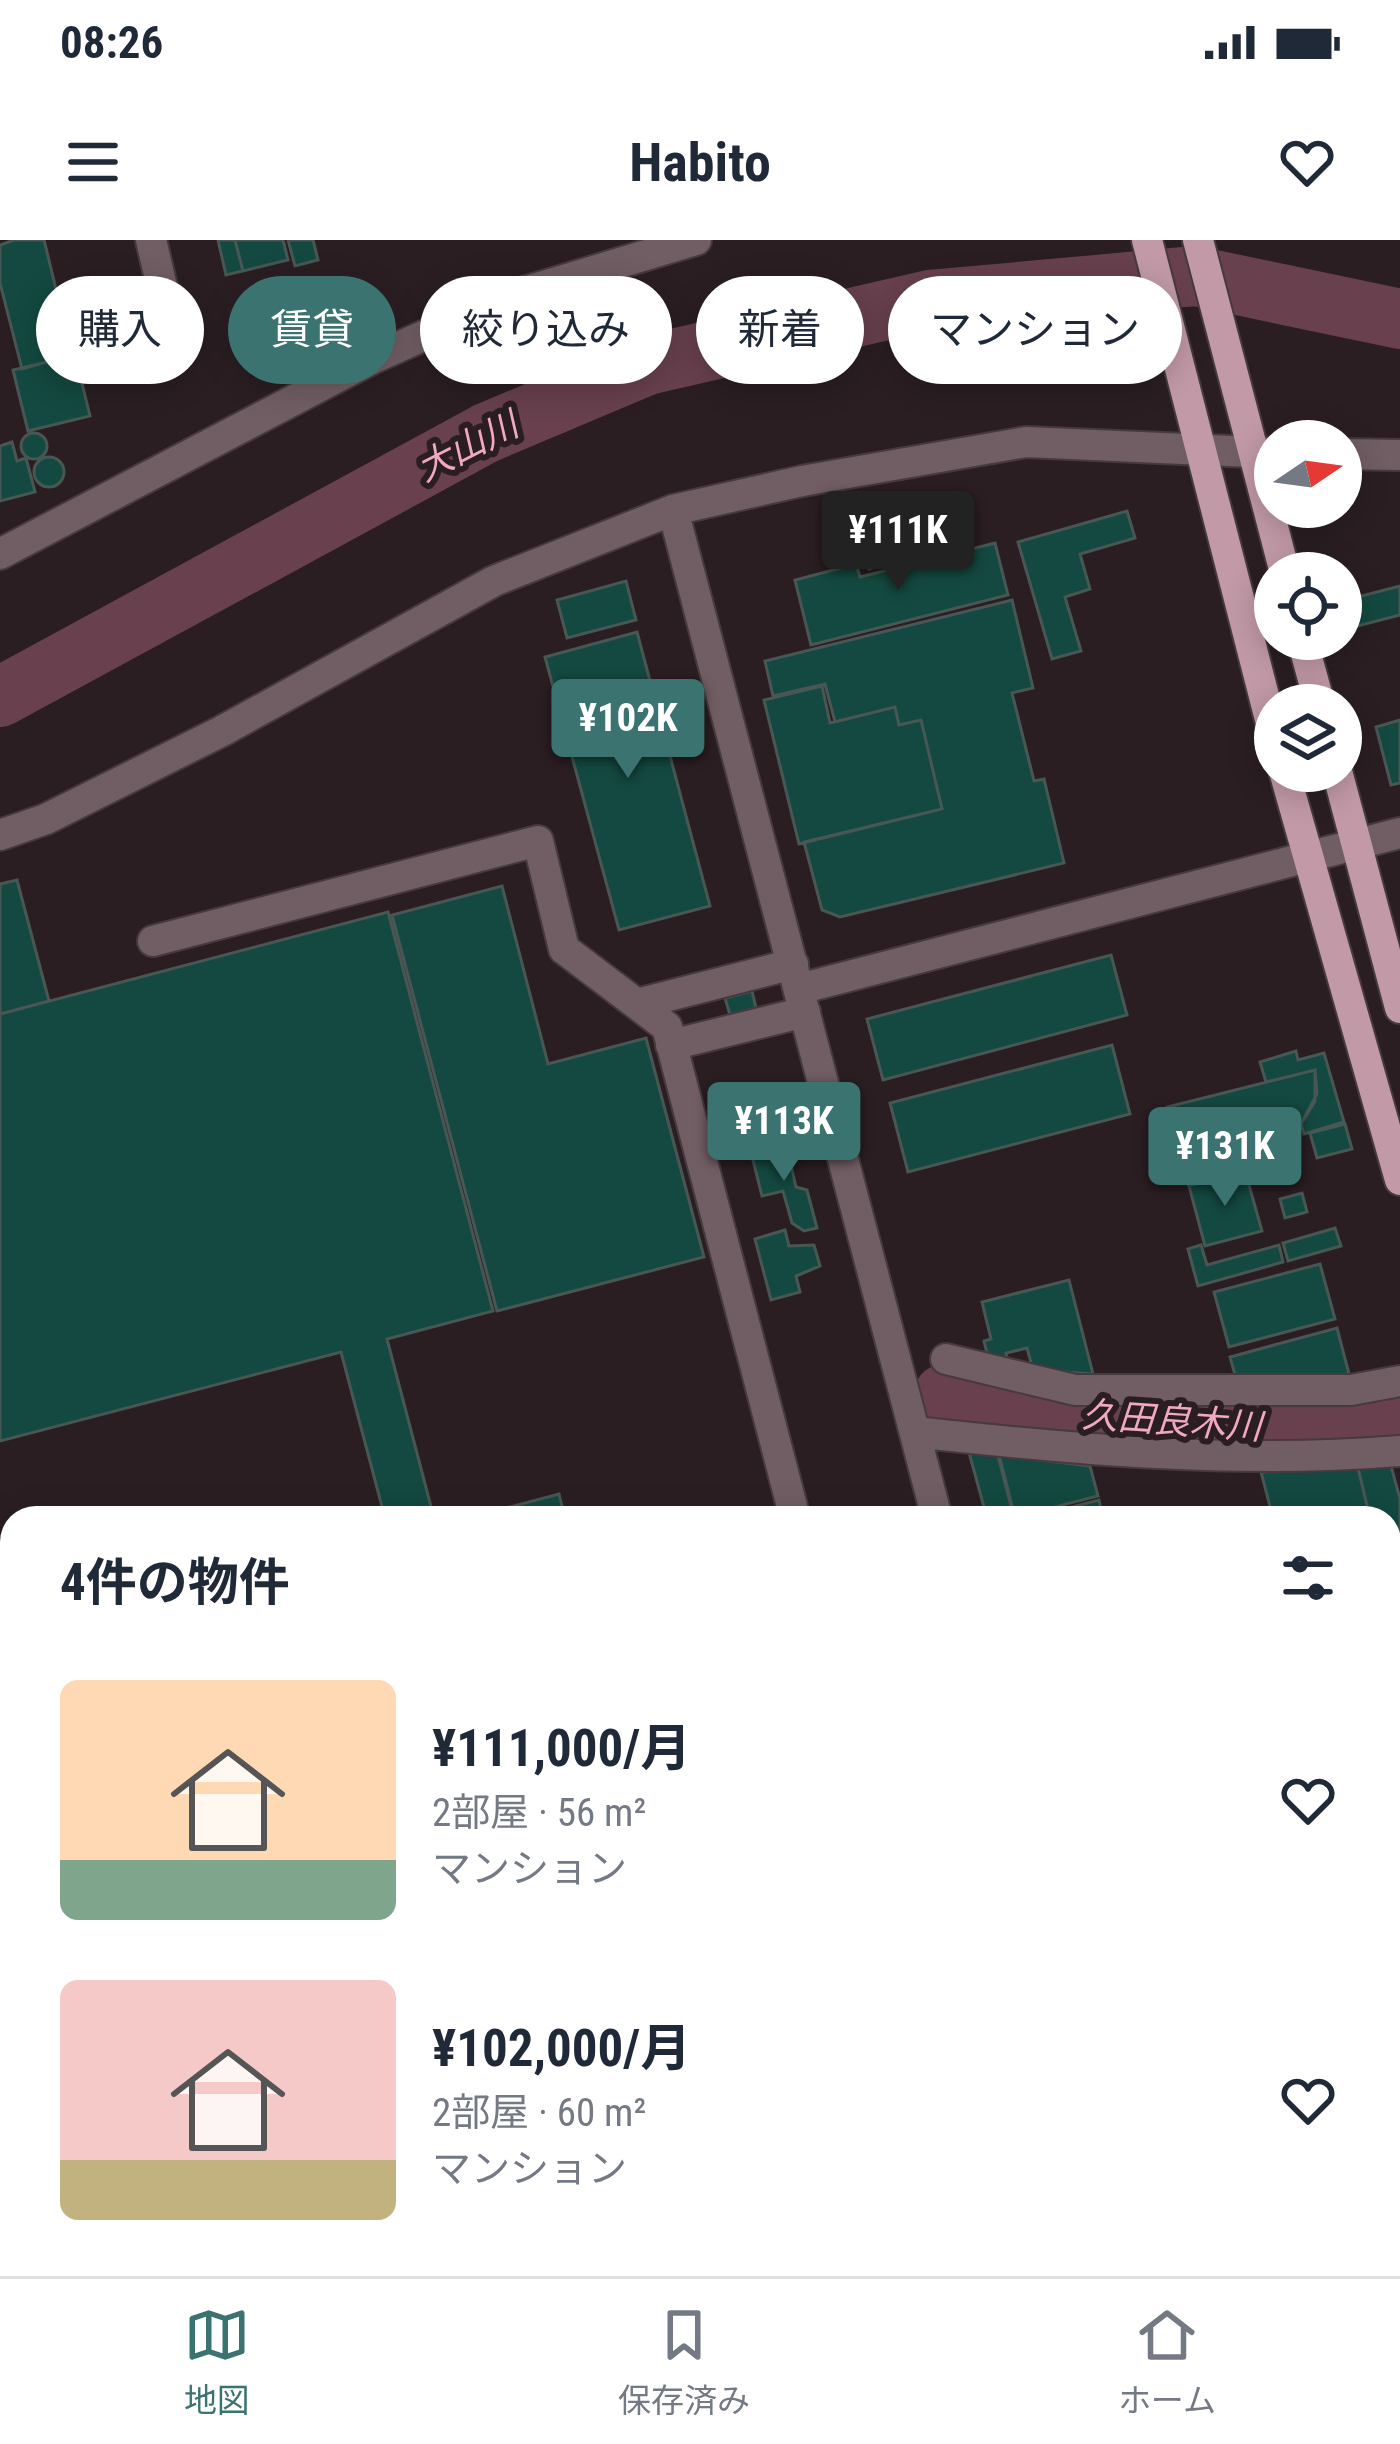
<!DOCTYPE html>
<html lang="ja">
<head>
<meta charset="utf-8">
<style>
  :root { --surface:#fff; --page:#f2f2f3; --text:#1f2937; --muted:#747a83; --line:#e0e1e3; --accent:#3b7371 }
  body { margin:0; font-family:"Roboto Condensed","Noto Sans JP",sans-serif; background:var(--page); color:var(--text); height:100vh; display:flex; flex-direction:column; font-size:45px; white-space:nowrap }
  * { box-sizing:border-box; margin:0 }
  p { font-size:39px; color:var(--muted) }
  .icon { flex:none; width:66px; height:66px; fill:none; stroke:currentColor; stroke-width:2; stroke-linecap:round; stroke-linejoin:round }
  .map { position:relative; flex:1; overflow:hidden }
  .sheet { position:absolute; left:0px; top:1266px; width:1401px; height:771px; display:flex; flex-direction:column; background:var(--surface); border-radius:36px 36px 0 0; box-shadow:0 6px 30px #0003 }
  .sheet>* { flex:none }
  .hud { position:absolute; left:36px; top:36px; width:1329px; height:108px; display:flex; gap:24px }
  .needle { width:78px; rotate:77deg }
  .buttons { position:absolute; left:1254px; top:180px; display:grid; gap:24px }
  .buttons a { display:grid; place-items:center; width:108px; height:108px; border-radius:50%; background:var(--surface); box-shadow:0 6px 30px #0003; font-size:60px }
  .price { position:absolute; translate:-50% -102px; padding:0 27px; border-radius:12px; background:var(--accent); color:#fff; font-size:39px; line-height:78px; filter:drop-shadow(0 3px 6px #0008) }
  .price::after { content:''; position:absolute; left:50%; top:72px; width:36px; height:27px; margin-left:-18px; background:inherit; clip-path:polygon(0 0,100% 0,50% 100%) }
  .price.on { background:#222; color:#fff }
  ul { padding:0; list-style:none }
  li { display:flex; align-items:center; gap:36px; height:300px; padding:0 60px }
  li span { display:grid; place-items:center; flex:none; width:336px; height:240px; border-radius:18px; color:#555 }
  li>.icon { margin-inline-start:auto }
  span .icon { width:144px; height:144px; fill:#fffc; stroke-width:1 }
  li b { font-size:51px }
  h2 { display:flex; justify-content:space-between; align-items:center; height:144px; padding:0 60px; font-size:51px }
  .tag { padding:0 42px; border-radius:54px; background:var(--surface); box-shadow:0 6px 30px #0003; font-size:42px; line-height:108px }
  .tag.on { background:var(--accent); color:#fff }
  .status { display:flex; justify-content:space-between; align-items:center; height:84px; padding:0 60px; background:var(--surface); direction:ltr }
  .status svg { height:33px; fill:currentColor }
  header { display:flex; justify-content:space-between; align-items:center; height:156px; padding:0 60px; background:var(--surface); font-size:54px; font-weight:700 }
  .tab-bar { display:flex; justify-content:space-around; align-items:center; height:168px; border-top:3px solid var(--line); background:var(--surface); font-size:33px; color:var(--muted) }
  .tab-bar a { display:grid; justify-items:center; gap:6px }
  .tab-bar .on { color:var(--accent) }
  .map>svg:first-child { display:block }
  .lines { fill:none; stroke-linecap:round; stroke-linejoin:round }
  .river { stroke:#68404e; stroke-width:60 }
  .building { fill:#134940; stroke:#485753; stroke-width:3 }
  .minor-casing { stroke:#463a3e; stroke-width:34 }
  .major-casing { stroke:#463a3e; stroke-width:34 }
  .minor { stroke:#715e64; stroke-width:30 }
  .major { stroke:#c29aa7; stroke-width:30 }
  .labels { text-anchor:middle; stroke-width:12; stroke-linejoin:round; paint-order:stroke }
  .water-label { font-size:36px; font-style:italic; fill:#f0a9c0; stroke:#2a1e22 }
</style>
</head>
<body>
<div class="status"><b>08:26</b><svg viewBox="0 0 49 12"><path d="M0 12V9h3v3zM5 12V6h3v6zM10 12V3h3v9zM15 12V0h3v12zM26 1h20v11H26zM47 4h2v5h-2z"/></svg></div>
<header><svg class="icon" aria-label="menu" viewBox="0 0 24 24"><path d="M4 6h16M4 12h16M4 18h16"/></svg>Habito<svg class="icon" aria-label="heart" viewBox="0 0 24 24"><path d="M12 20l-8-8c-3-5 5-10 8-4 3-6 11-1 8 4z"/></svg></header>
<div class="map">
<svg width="1400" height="2036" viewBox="0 0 1400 2036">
  <rect width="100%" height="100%" fill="#2a1e22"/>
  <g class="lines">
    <path class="river" d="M0,457L486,193L647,125L930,60L1195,36L1400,79
      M944,1154L1150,1185L1261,1189L1400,1176"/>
  </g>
  <path class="building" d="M14,0H44L72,115L22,129L0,43V5Z
    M218,0H235L243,31L226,35Z
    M235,0H283L288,20L243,31Z
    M288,0H313L318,20L295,26Z
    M75,115L90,176L28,191L13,130Z
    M21 206a13 13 0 1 1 26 0a13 13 0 1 1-26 0Z
    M12,202L17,221L26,218L35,252L0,261V206Z
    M34 232a15 15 0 1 1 30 0a15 15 0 1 1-30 0Z
    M888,253L905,319L869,329L852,263Z
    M1127,271L1135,298L1080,314L1090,349L1065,357L1081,411L1052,419L1018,302Z
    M995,303L1008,355L811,405L795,340L856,324L860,337Z
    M626,341L636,380L567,398L557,360Z
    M1400,346V375L1350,388L1342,361Z
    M1012,360L1033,448L1012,453L1034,541L1044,539L1064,623L840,677L822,670L804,602L942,569L921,480L899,485L895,467L835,482L825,444L773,456L765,421Z
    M637,392L710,666L619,690L545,417Z
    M822,446L830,483L895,467L899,485L921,480L942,569L799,604L764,460Z
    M1400,480V543L1391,545L1376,487Z
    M17,640L49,761L0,774V644Z
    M502,646L548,824L646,798L704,1017L497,1071L392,675Z
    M388,672L493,1071L387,1099L434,1278H385L341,1112L0,1201V774Z
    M1111,715L1127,775L883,840L867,779Z
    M752,751L756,768L730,775L725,758Z
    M1112,805L1130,874L908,932L890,863Z
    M1296,811L1298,820L1324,813L1344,882L1304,894L1301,884L1317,854L1315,830L1266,842L1260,822Z
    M1315,830V861L1297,891L1276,903L1182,927L1167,867Z
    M1345,884L1352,909L1317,918L1310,893Z
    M786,904L796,947L807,950L817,988L804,991L792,983L783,951L762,956L751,912Z
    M1257,908L1264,932L1250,936L1243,911Z
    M1239,917L1242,932L1188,945L1184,931Z
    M1245,931L1262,991L1205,1006L1189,946Z
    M1302,953L1307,972L1285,978L1280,959Z
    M1335,988L1341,1006L1288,1021L1283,1003Z
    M785,990L789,1006L814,1005L820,1026L796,1036L800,1052L771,1060L755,999Z
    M1201,1005L1207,1025L1279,1005L1283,1022L1198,1046L1188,1009Z
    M1320,1024L1335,1079L1229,1107L1214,1052Z
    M1069,1040L1093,1134L1033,1130L1027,1108L1006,1113L1008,1122L990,1126L984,1101L991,1099L982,1062Z
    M1337,1088L1349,1134L1237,1142L1230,1117Z
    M968,1209L997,1212L1014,1278H987Z
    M999,1215L1090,1226L1098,1256L1015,1277Z
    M1391,1226L1400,1259V1393L1389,1351V1278H1370L1358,1228Z
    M1358,1228L1370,1278H1273L1261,1232Z
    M559,1254L565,1278H468Z
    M1099,1260L1103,1278H1029Z
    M1389,1351L1400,1393V1504L1389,1507Z
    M12,1397V2025H762L765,2036H486L484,2029L460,2036H2L0,1400Z
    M1400,1511V1577L1389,1580V1514Z
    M1400,1580V1639L1389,1642V1583Z
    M1400,1642V1702L1389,1705V1645Z
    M1400,1704V1779L1389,1737V1707Z
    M1398,1817L1400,1853L1389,1856V1819Z
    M1396,1994L1400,2036H1295L1293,2025H1389V1995Z"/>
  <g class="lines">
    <g class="minor-casing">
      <path id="minor" d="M151,0L174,98
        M1341,214L1400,215
        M673,270L937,1278
        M0,314L374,118L517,54L696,0
        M0,595L46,579L222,491L494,341L673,270L802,241L1026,202L1275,213
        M153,701L538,601L564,709L667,787L795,1278
        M799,749L1400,593
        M637,764L793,724
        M671,805L805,772
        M946,1119L1075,1150H1351L1400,1141
        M915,1192C1077,1210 1237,1224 1400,1211
        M1389,1975L1400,1972
        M990,2025L992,2036
        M1135,2025L1138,2036
        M1166,2036L1207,2025"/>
    </g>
    <g class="major-casing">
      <path id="major" d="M1147,0L1275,499
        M1198,0L1285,333
        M1302,399L1320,465
        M1284,531L1400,940
        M1337,531L1400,768"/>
    </g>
    <use href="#minor" class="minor"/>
    <use href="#major" class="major"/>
  </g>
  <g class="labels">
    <g class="water-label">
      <text transform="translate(467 206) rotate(-27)" y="13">大山川</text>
      <text transform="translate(1172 1180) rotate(4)" y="13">久田良木川</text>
    </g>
  </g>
</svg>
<div class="buttons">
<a><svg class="needle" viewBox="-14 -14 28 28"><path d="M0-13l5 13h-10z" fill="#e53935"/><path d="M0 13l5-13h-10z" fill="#747a83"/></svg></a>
<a><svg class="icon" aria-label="locate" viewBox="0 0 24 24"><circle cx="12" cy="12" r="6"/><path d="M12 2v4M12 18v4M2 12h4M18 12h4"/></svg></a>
<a><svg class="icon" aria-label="layers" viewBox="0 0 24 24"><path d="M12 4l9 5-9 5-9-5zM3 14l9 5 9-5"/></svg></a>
</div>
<b class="price on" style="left:898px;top:353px">¥111K</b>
<b class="price" style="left:628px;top:541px">¥102K</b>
<b class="price" style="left:784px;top:944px">¥113K</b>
<b class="price" style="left:1225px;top:969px">¥131K</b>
<div class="hud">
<a class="tag">購入</a>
<a class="tag on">賃貸</a>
<a class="tag">絞り込み</a>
<a class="tag">新着</a>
<a class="tag">マンション</a>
</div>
<section class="sheet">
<h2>4件の物件<svg class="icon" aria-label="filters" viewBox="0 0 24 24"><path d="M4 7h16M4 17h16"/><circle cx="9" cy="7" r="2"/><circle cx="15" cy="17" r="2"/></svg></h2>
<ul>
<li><span style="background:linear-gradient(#ffd9b3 75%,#7fa58c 0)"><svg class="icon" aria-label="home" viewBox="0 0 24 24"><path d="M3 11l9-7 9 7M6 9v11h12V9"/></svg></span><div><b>¥111,000/月</b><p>2部屋 · 56 m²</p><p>マンション</p></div><svg class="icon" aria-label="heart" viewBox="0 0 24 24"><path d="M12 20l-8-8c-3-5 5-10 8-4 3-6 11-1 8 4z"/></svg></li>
<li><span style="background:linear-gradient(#f6c9c9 75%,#c2b280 0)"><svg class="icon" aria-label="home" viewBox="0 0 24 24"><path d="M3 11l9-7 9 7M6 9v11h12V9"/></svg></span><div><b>¥102,000/月</b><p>2部屋 · 60 m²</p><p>マンション</p></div><svg class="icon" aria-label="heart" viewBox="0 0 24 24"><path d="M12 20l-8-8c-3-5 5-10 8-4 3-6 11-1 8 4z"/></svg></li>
</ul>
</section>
</div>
<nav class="tab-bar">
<a class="on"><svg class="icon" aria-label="map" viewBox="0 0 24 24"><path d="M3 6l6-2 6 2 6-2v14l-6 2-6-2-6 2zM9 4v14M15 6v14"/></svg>地図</a>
<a><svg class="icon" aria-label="saved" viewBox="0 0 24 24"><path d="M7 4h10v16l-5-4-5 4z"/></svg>保存済み</a>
<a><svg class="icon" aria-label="home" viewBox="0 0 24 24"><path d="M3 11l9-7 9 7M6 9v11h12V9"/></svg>ホーム</a>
</nav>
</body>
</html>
